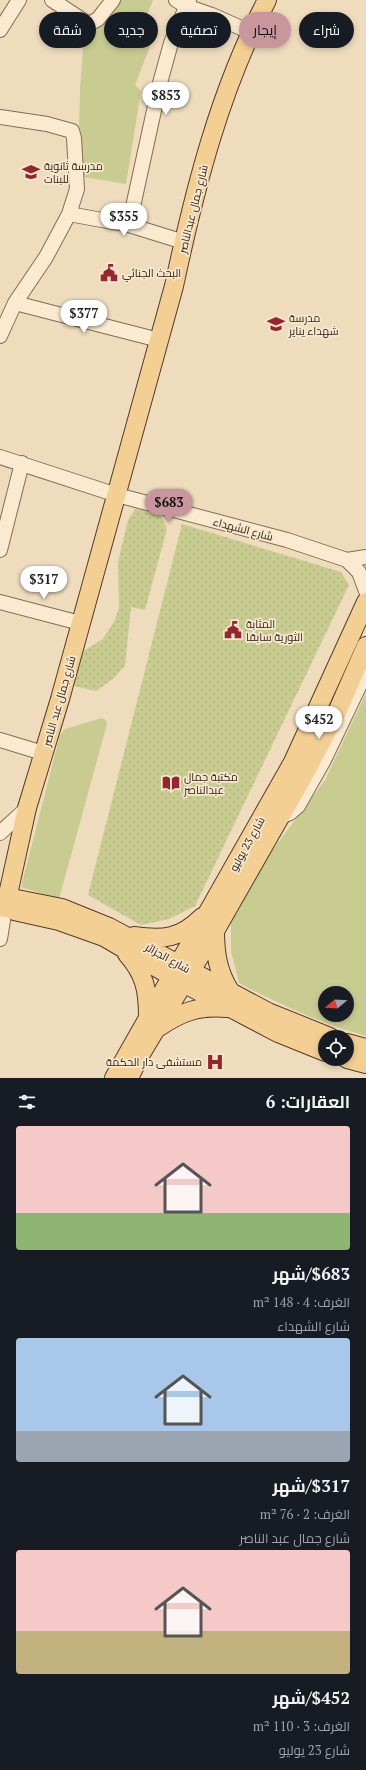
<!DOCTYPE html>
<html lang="ar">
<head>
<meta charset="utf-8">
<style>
  :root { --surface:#171b24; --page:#20242c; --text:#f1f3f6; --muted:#9ea1a6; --accent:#c8969c }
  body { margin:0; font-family:"PT Serif",Cairo,serif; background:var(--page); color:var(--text); direction:rtl; height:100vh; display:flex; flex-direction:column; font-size:15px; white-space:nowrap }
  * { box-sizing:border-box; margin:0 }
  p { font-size:13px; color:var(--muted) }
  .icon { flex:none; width:22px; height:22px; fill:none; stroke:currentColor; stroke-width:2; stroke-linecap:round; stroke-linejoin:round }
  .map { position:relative; height:1078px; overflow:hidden; direction:ltr }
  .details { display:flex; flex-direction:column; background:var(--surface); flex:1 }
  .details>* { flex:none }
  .banner { position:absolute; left:12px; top:12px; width:342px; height:36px; direction:rtl; display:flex; gap:8px }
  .needle { width:26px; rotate:252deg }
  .fabs { position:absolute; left:318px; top:986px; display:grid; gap:8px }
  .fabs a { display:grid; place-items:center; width:36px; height:36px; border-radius:50%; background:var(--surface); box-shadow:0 2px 6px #0003; font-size:20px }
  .price { position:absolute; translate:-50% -34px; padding:0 9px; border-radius:14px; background:#fff; color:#222; font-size:13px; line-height:26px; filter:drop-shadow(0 1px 2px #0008) }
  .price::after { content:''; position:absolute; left:50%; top:24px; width:12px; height:9px; margin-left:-6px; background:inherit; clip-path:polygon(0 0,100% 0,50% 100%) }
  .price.active { background:var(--accent); color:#111 }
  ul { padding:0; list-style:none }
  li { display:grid; align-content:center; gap:8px; height:212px; padding:0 16px }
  li span { display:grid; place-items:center; height:124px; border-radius:4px; color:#555 }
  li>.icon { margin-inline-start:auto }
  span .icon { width:72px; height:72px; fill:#fffc; stroke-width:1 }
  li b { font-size:17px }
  h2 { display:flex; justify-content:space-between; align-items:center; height:48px; padding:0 16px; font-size:17px }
  .chip { padding:0 14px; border-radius:18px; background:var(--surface); box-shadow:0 2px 6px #0003; font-size:14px; line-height:36px }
  .chip.active { background:var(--accent); color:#111 }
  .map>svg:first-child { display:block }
  .park { fill:#c9cc91; fill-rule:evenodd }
  .garden { fill:url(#garden-dots) }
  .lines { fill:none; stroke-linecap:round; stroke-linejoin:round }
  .minor-casing { stroke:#866c56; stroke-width:16 }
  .major-casing { stroke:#543b2b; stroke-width:20 }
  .minor { stroke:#f9ead0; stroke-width:14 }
  .major { stroke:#f4cf93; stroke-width:18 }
  .labels { text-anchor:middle; stroke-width:3.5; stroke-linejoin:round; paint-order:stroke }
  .poi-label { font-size:11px; fill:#35261b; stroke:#f6e7cd; text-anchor:start }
  .street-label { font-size:11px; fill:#35261b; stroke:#f6e7cd }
</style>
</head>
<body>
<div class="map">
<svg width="366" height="1078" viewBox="0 0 366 1078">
  <defs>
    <pattern id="garden-dots" width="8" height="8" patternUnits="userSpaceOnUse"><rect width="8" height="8" fill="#c9cc91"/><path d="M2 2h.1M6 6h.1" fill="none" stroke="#adaf7c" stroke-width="1.8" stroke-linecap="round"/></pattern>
  </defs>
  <rect width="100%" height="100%" fill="#eedcbd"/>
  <path class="park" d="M116,0H153L144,23L156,31L135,85L141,91L126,184L78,176L80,88L83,49Z
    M366,693V1036C321,1023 280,1005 239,983L231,951V923L265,860L325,780ZM325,993H347V1015H325Z
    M102,718L106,720L107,724L59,899L21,887L60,735L65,729Z"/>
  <path class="garden" d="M136,508L161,516L167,529L145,610L131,607L125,666L113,679L96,691L74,686L82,652L103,639L114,622L119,608L118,562L128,520Z
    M182,524L341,572L349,585L195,906L169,919L141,925L88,895Z"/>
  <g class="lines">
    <g class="minor-casing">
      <path id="minor" d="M52,0L87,23H91L98,19L113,0
        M176,0L186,6L212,15L250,32
        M0,30L19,0
        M0,117L47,124L72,131L74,138L77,189L69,214L46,257L15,303L0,336
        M69,214L129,225L184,242
        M129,225L160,83L171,43L189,0
        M15,303L159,340
        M0,457L117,495L287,540L347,560L366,557
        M0,550L22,463
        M347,560L359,572L366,591
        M0,602L80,623
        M0,740L43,753
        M280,817L290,813L298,806L324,760L366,672
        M0,833L27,808
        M0,939L5,908"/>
    </g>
    <g class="major-casing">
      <path id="major" d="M0,897H7L62,908L109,927L268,1012L330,1037
        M5,908L27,808L60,699L174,286C195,188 220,89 267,0
        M14,911L59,921L104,937L183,983L278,1033L325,1052
        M215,931C215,954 218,972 230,991
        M134,936C163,940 180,939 202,917
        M127,954C145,974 148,991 148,1017
        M159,1027C183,1011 198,1006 227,1008
        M347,1043L366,1048
        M347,1059L366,1064
        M114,1078L293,762L366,602
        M129,1078L142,1052L215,931L304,775L337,712L366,646"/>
    </g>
    <use href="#minor" class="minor"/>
    <use href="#major" class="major"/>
  </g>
  <defs>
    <g id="school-bare" transform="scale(1.38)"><path d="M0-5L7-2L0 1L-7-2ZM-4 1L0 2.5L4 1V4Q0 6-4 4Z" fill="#96252e" stroke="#f6e7cd" stroke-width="2.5" paint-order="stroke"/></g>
    <g id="civic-bare" transform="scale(1.38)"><path d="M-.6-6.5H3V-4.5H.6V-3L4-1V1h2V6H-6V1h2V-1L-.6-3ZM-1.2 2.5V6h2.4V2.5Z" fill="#96252e" stroke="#f6e7cd" stroke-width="2.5" paint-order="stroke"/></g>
    <g id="library-bare" transform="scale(1.38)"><path d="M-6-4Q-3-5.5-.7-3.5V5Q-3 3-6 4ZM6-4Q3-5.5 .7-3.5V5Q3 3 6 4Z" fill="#96252e" stroke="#f6e7cd" stroke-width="2.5" paint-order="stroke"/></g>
    <g id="hospital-bare" transform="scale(1.38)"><path d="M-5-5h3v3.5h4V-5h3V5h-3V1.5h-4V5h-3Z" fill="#96252e" stroke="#f6e7cd" stroke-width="2.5" paint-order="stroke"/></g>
  </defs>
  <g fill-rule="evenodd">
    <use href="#school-bare" x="31" y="172"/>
    <use href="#civic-bare" x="109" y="273"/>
    <use href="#school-bare" x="276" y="324"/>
    <use href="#civic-bare" x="233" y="630"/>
    <use href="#library-bare" x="171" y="783"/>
    <use href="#hospital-bare" x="215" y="1062"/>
  </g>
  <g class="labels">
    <g class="poi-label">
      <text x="44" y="170">مدرسة ثانوية<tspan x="44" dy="13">للبنات</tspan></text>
      <text x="122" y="277">البحث الجنائي</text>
      <text x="289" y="322">مدرسة<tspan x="289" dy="13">شهداء يناير</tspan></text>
      <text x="246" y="628">المثابة<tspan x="246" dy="13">الثورية سابقا</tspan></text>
      <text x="184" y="781">مكتبة جمال<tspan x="184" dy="13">عبدالناصر</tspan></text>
      <text x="202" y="1066" text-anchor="end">مستشفى دار الحكمة</text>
    </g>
    <g class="street-label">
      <text transform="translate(193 209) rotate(-76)" y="4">شارع جمال عبدالناصر</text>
      <text transform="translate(243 529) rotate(15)" y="4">شارع الشهداء</text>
      <text transform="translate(59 701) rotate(-74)" y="4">شارع جمال عبد الناصر</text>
      <text transform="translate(247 844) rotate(-61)" y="4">شارع 23 يوليو</text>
      <text transform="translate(168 958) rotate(29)" y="4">شارع الجزائر</text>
    </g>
  </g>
</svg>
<div class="fabs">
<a><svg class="needle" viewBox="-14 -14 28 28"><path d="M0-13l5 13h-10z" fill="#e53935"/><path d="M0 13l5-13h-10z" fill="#9ea1a6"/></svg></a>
<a><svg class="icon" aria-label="locate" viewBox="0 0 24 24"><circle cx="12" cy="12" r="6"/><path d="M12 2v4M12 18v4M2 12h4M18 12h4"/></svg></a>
</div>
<b class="price" style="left:166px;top:116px">$853</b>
<b class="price" style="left:124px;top:237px">$355</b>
<b class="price" style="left:84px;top:334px">$377</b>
<b class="price active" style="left:169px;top:523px">$683</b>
<b class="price" style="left:44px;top:600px">$317</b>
<b class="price" style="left:319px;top:740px">$452</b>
<div class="banner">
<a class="chip">شراء</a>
<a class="chip active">إيجار</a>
<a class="chip">تصفية</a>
<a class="chip">جديد</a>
<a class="chip">شقة</a>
</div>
</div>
<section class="details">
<h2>العقارات: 6<svg class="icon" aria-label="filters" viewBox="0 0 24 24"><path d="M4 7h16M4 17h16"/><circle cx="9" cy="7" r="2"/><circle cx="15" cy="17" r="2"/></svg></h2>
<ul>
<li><span style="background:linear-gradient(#f6c9c9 70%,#8fb573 0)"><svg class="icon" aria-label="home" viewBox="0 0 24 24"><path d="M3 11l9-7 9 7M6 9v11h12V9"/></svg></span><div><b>$683/شهر</b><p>الغرف: 4 · 148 m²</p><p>شارع الشهداء</p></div></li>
<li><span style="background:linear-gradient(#a9c7e8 75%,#9aa5b1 0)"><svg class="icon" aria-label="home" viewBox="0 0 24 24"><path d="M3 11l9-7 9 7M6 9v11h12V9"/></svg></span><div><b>$317/شهر</b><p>الغرف: 2 · 76 m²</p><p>شارع جمال عبد الناصر</p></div></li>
<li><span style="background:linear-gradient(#f6c9c9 65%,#c2b280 0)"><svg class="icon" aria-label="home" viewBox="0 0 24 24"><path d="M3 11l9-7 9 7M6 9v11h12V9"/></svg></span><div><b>$452/شهر</b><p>الغرف: 3 · 110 m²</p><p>شارع 23 يوليو</p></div></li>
</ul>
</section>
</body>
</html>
